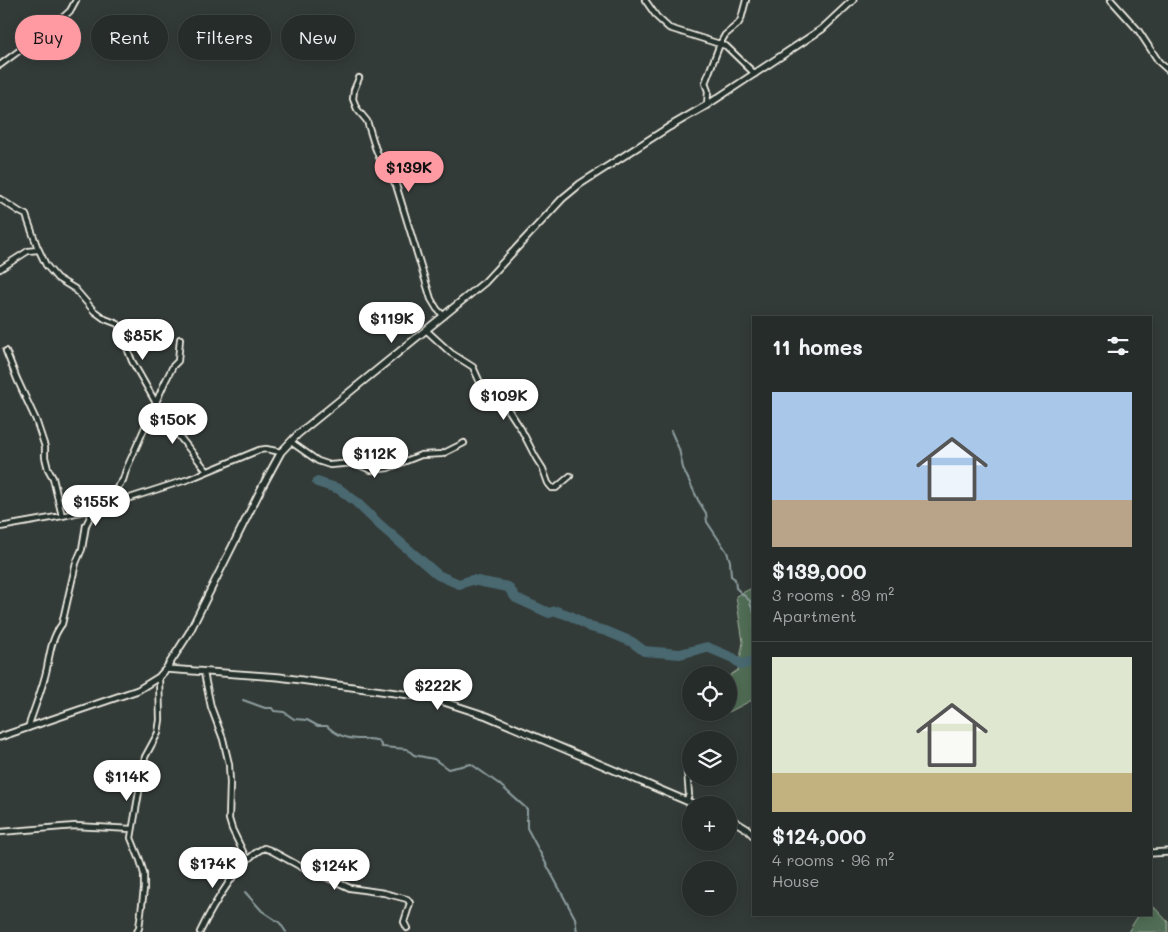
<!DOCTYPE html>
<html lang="en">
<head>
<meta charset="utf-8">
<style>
  :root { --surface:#262c2a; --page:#2e3432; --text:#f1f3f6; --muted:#a4a7a8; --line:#424847; --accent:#ff9aa2 }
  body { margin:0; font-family:Mali,sans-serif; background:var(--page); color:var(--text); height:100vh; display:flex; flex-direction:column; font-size:19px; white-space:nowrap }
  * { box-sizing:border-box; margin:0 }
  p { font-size:16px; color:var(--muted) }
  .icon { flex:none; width:28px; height:28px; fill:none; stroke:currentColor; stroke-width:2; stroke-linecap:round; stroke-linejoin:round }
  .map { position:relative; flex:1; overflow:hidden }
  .side { position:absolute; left:752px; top:316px; width:400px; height:600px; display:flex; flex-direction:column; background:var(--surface); border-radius:0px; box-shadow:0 2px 12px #0003,0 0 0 1px var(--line) }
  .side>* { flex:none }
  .banner { position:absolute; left:15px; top:15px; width:475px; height:45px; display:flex; gap:10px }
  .tools { position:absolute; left:682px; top:666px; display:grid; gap:10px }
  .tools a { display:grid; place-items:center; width:55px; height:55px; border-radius:50%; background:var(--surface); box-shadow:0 2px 12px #0003,0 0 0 1px var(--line); font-size:25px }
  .price { position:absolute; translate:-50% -42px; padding:0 11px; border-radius:18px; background:#fff; color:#222; font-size:16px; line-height:32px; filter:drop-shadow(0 1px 2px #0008) }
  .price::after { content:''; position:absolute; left:50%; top:30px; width:15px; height:11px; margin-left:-8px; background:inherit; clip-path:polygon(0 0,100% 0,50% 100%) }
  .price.current { background:var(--accent); color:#111 }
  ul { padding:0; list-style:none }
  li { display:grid; align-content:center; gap:10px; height:265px; padding:0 20px }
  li+li { border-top:1px solid var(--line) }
  li span { display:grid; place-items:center; height:155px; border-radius:0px; color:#555 }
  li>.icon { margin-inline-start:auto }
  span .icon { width:90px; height:90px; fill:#fffc; stroke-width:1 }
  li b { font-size:21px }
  h2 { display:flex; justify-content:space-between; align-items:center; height:60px; padding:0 20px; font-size:21px }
  .tag { padding:0 18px; border-radius:22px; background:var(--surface); box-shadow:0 2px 12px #0003,0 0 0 1px var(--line); font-size:18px; line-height:45px }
  .tag.current { background:var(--accent); color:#111 }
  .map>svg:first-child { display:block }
  .green { fill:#516d55; stroke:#a2af9e }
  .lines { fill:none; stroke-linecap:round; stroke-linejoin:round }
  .stream { stroke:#8d9e9f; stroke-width:2 }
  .river { stroke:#49676f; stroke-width:10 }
  .minor-casing { stroke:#f4f1e8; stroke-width:8 }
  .tertiary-casing { stroke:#f4f1e8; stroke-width:9 }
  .minor { stroke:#26332d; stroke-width:4.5 }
  .tertiary { stroke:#26332d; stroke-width:5.5 }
</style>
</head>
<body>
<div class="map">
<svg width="1168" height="932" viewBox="0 0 1168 932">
  <rect width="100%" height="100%" fill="#333b38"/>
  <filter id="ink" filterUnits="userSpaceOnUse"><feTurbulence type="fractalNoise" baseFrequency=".02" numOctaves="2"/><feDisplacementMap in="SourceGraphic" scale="10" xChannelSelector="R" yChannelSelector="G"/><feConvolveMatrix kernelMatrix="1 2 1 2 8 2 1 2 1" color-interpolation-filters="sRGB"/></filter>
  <g filter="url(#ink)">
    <path class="green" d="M754,587V699L729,712V676L738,670L743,642L736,596Z
      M1151,906L1155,908L1168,922V932H1128L1138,916L1136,915H1151Z"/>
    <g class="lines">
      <path class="stream" d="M671,431L679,449L683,468L698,500L706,513L707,522L727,552L730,561L731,576L735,579L736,588L750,601V604L754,612
        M243,700L265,708H272L274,711L284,712L294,719L307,720L318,726H327C335,734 348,740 360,739C368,739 372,738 379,741L382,747L407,749L414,755L434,759L448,769L471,764L499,784L527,809V828L575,918L577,932
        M245,892L262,911L280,923L286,932"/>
      <path class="river" d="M317,482L339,489L355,501L380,525L438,575L459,584L472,580L508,587L516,598L549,613L556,611L571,616L590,627L606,631L632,642L644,651L680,654L707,647L733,658L742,665L754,660"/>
      <g class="minor-casing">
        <path id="minor" d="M645,0L657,17L669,28L726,46L755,74
          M1111,0L1138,30L1159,62L1168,70
          M0,65L59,21L70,11L76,0
          M359,78L354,90L353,99L357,109L367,121L375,147L381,162L396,185L431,299L437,309L444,316
          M707,105L708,91L705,83L720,44L725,35L738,24L741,19L746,0
          M0,199L20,212L26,215L37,246L46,265L57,278L75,289L94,311L105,319L118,324L132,361L156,403
          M0,269L28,251L38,250
          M426,330L451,353L473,367L482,387L504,403L521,429L536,458L543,469L548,483L552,488H556L570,476
          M6,351L17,379L36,420L45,447V457L48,469L53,478L62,516
          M155,406L207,471
          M291,442L318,461L330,465L354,463L371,470L388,468L421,455L442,454L464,443
          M0,527L62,516L102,507L189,479L259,450L266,449L281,452
          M204,673L211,707L223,739L229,764L230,783L229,819L232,829L247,860
          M28,728C34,708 43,688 47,668C50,652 52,637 62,624L76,563L82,549L86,525L91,515L102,507L123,480L126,470L165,382L173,366L178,361L180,339
          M686,758L689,795L686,801
          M0,832L75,826L132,829
          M137,932L139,928L144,889V874L140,860L131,838L145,757L158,733L160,720L159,677
          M200,932C211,909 240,858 264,848L270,850L316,875L326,877L350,888L384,893L407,899L410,903L404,922L407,928"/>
      </g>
      <g class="tertiary-casing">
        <path id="tertiary" d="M166,669L279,677L432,698L487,716L696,805
          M0,737L138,690L159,677L166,669L189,633L262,487L281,452L298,434L485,282L563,198L580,184L669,127L707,105L822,29L853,0
          M729,818L747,829L754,836
          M1151,853L1168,852"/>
      </g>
      <use href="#minor" class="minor"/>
      <use href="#tertiary" class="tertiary"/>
    </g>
  </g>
</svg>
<div class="tools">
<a><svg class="icon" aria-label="locate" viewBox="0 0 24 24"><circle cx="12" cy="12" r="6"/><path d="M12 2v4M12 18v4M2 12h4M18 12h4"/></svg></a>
<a><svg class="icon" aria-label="layers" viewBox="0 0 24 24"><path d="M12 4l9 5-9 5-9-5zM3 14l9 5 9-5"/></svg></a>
<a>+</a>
<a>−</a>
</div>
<b class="price current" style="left:409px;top:193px">$139K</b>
<b class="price" style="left:392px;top:344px">$119K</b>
<b class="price" style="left:143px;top:361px">$85K</b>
<b class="price" style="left:504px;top:421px">$109K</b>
<b class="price" style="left:173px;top:445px">$150K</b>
<b class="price" style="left:375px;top:479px">$112K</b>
<b class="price" style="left:96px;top:527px">$155K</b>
<b class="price" style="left:438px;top:711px">$222K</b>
<b class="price" style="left:127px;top:802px">$114K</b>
<b class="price" style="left:213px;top:889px">$174K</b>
<b class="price" style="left:335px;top:891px">$124K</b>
<div class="banner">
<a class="tag current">Buy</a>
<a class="tag">Rent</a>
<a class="tag">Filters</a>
<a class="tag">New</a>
</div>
<section class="side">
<h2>11 homes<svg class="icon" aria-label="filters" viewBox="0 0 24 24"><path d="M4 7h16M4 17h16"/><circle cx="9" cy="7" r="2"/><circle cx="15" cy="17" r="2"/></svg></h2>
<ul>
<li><span style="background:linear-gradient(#a9c7e8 70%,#b9a48a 0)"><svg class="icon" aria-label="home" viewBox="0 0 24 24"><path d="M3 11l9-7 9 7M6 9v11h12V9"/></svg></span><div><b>$139,000</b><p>3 rooms · 89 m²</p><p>Apartment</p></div></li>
<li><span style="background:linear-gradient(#dfe7d0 75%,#c2b280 0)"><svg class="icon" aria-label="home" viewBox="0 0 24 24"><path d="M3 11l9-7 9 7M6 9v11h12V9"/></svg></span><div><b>$124,000</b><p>4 rooms · 96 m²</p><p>House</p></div></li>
</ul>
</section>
</div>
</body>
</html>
